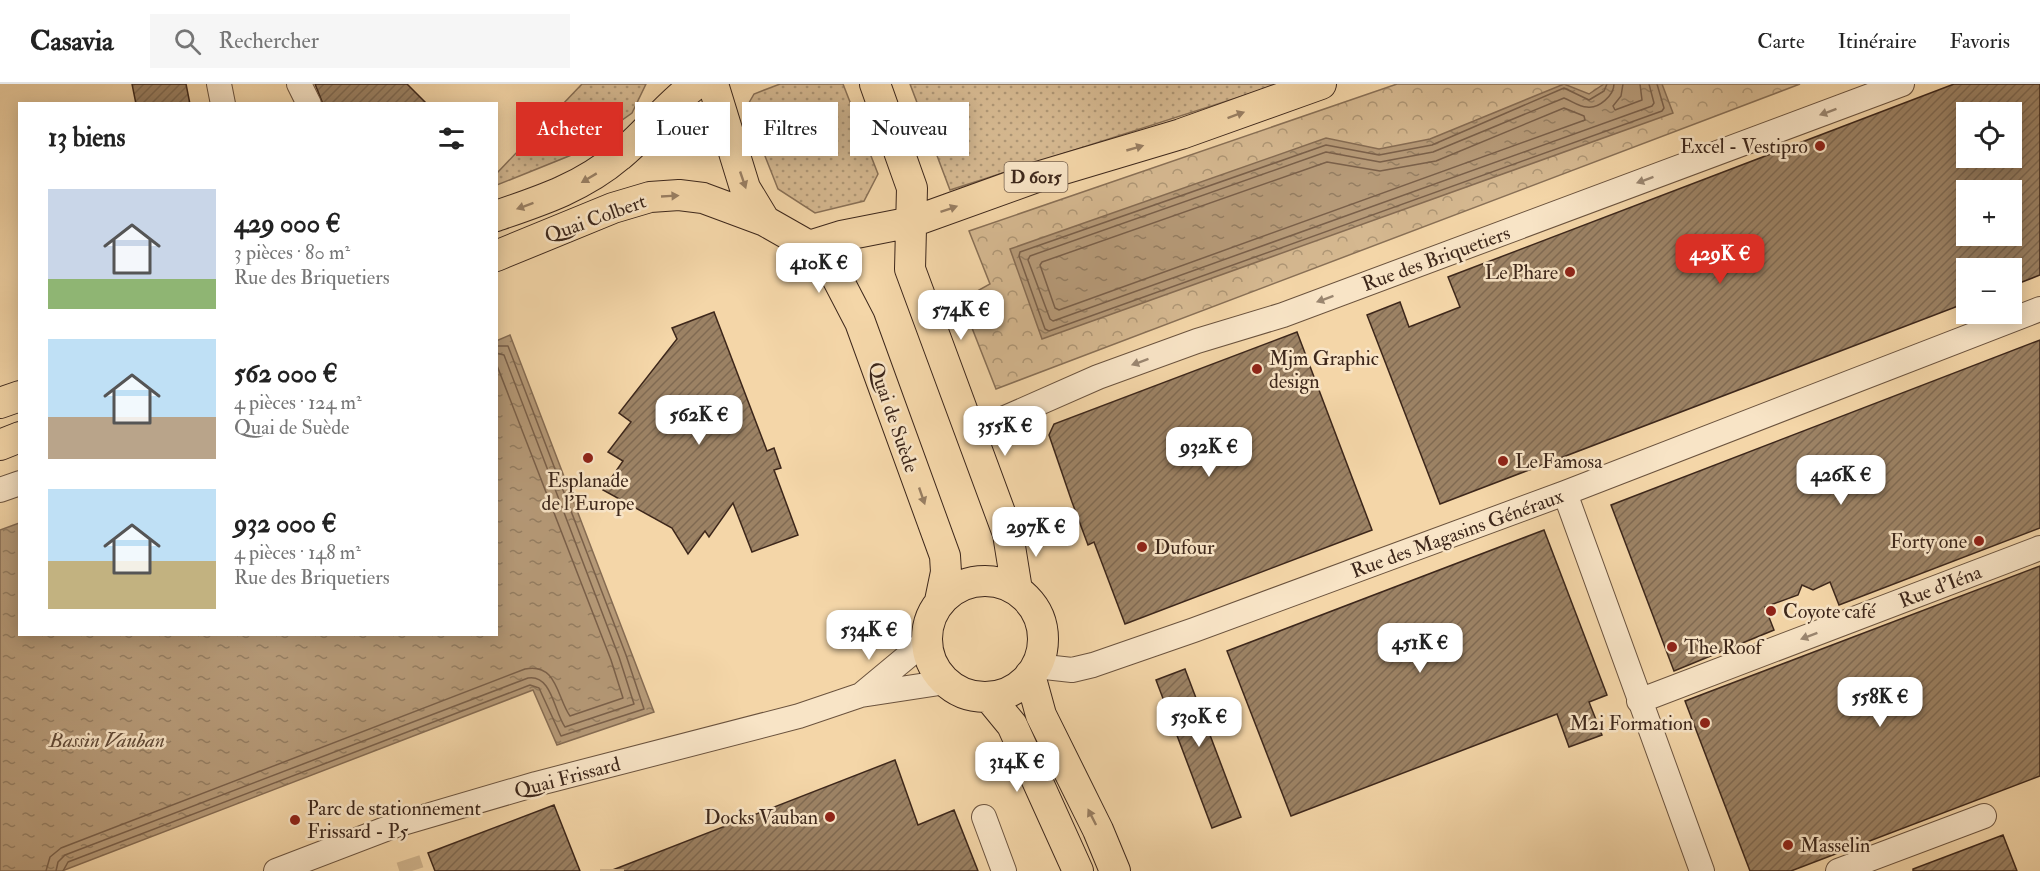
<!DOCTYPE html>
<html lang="fr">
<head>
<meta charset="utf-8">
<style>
  :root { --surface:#fff; --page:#f6f6f6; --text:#222; --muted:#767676; --line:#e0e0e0; --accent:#d93025 }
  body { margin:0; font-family:"IM FELL Double Pica",serif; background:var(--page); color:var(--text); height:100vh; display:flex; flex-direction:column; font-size:22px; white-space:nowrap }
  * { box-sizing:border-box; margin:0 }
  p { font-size:20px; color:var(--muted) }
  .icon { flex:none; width:33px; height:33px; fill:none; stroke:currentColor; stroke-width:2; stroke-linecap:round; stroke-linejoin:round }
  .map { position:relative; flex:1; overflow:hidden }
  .sheet { position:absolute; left:18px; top:18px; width:480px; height:534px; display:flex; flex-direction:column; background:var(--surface); border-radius:0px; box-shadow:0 3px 15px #0003 }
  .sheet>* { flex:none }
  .hud { position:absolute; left:516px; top:18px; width:570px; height:54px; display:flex; gap:12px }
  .fabs { position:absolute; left:1956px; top:18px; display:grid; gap:12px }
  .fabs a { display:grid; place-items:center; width:66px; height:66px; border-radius:0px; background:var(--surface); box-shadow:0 3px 15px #0003; font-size:30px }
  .price { position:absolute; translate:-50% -51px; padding:0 14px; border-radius:12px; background:#fff; color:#222; font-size:20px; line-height:39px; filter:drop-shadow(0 2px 3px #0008) }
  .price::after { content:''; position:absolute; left:50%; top:36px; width:18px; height:14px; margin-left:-9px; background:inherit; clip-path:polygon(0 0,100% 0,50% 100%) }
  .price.current { background:var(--accent); color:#fff }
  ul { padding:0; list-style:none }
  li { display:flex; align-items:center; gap:18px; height:150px; padding:0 30px }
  li span { display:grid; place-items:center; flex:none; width:168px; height:120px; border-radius:0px; color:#555 }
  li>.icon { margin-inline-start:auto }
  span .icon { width:72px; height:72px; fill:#fffc; stroke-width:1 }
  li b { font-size:26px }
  h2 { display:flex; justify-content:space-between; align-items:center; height:72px; padding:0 30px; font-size:26px }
  .tag { padding:0 21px; border-radius:0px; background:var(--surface); box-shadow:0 3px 15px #0003; font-size:21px; line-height:54px }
  .tag.current { background:var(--accent); color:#fff }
  header { display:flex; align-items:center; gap:36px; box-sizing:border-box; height:84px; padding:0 30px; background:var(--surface); border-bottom:2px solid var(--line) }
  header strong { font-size:28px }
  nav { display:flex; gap:33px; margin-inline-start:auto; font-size:21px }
  .search { width:420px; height:54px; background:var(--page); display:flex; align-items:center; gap:15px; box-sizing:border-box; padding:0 21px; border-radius:0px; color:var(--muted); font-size:22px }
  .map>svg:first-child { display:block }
  .grass { fill:url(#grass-dots); stroke:#897056; stroke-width:1.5 }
  .forest { fill:url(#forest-crowns); stroke:#897056; stroke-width:1.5 }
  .water { fill:url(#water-ripples); stroke:#866c53; stroke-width:1.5 }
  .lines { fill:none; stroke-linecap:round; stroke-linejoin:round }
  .shore { stroke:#7a604a; stroke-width:1.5 }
  .building { fill:url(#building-hatch); stroke:#3d271b; stroke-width:1.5; fill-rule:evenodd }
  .minor-tunnel { stroke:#cfb38c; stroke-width:24; stroke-dasharray:24 12; stroke-linecap:butt }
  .minor-casing { stroke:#6b533e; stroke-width:26 }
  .major-casing { stroke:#3d271b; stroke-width:32 }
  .minor { stroke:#f8e4c6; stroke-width:24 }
  .major { stroke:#f4d6a8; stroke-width:30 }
  .oneway { fill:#9a8670 }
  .oneway2 { fill:#987e62 }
  .poi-dot { fill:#8f2418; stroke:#f8e4c6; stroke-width:2 }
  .labels { text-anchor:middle; stroke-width:5; stroke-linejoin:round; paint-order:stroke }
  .shield { fill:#f8e4c6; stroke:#75604e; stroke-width:1.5 }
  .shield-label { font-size:18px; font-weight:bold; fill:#3d271b }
  .poi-label { font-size:20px; fill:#3d271b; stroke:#f8e4c6; text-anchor:start }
  .street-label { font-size:20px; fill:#3d271b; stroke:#f8e4c6 }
  .water-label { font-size:21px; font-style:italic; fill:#614a37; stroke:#f8e4c6 }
</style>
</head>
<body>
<header>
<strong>Casavia</strong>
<div class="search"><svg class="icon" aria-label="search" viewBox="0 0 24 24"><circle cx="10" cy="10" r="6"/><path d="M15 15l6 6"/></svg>Rechercher</div>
<nav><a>Carte</a><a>Itinéraire</a><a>Favoris</a></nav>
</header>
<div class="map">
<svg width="2040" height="787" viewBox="0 0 2040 787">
  <defs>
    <pattern id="grass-dots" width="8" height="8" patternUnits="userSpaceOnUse" patternTransform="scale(1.5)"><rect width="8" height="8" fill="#d5b890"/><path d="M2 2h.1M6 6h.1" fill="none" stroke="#ae9675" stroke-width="1.8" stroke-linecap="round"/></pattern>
    <pattern id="forest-crowns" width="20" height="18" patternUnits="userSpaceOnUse" patternTransform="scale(1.5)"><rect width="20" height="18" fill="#d5b890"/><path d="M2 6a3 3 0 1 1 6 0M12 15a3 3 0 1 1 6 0" fill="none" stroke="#ae9675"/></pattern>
    <pattern id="water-ripples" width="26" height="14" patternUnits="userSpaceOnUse" patternTransform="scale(1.5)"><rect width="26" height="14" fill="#b69a78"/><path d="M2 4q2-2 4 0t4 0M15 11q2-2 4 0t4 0" fill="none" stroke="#957e62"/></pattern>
    <pattern id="building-hatch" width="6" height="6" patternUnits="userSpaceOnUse" patternTransform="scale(1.5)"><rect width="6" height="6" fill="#9c8264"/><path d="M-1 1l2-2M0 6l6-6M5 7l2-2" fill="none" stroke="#806a52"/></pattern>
  </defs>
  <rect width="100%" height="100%" fill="#f4d6a8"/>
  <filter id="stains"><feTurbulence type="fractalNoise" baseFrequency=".00333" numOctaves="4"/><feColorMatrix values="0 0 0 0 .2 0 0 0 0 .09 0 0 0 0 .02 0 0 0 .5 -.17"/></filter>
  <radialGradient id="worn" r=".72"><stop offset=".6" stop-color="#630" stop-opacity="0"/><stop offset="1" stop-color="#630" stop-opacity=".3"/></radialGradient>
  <path class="grass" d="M582,0H646L632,29L574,70L497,101V89Z
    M780,0H843L878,90L864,117L815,129L778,105L746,24L754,10Z
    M910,0H1280L950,106Z"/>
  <path class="forest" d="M1397,0H1800L996,305L961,216L990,200L969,147Z"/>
  <path class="water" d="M1564,0L1589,10L1604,0H1662L1673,29L1042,255L1010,165L1326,54L1379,65L1430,55Z
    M510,251L654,628L557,661L533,606L62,787H0V446L19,439L20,550H496V257Z"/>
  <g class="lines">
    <path class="shore" d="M1607,0L1604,7L1589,16L1564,4L1432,61L1379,71L1326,61L1020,168L1019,172L1045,245L1049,247L1662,27L1664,24L1657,0
      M1614,0C1614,11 1599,25 1587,23C1579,23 1572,17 1564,14L1433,68L1380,78L1326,68L1030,172L1028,176L1050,235L1053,237L1652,22L1654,19L1649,0
      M1623,0L1621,12L1613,22L1615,26L1642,16L1640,0
      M1564,24L1584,32L1585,36L1059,226L1055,224L1040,181L1042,178L1327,78L1380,87L1436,77Z
      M46,787L50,773L61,764L525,585C557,578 557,614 570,632L623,614L611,576L496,279
      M56,787L58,778L65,771L528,594C552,590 554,628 565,643L634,620L619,573L504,271L496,269
      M63,787L68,778L530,601L539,604L561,652L644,625L626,571L508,262H496"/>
  </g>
  <path class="building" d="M132,0H186L190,20H136Z
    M315,0H407L427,20H323Z
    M1954,0H2040V191L2012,202V184H1966V219L1440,420L1367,231L1400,218L1409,243L1460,223L1448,193ZM1966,28H2012V74H1966ZM1966,106H2012V152H1966Z
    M714,228L767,367L774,364L781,384L774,386L798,451L752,468L733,419L709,453L705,447L688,470L672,444L603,406L623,377L608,368L631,338L619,329L677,255L672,244Z
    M1297,248L1372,446L1125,540L1094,458L1088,461L1072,418L1049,351L1054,340Z
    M2040,256V444L1839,521L1830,498L1813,506L1802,501L1798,511L1765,523L1774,546L1674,587L1611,421Z
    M1544,446L1607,611L1589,618L1602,651L1569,663L1557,630L1291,732L1227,567Z
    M2040,482V692L1791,787H1750L1685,617Z
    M1185,585L1241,733L1212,744L1156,596Z
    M895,676L918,741L954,726L978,787H610Z
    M554,721L580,787H435L428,769Z
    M2003,751L2017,787H1913V785Z"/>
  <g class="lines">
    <path class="minor-tunnel" d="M408,775L412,787
      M612,785V787"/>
    <g class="minor-casing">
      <path id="minor" d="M219,0L223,20
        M299,0L309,20
        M969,347L1005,334L1098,293L1197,257L1283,231L1902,0
        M0,406L20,399
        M1565,409L1702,787
        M1036,582L1072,586L1093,581L1194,546L1565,409L2040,225
        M861,611L926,557
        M1639,617L2040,464
        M984,733L1004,787
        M276,787L396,741L536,700L799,632L861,611L946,598
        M1838,787L1984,732"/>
    </g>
    <g class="major-casing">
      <path id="major" d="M713,0L745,104L765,137
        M875,0L912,104L910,185L1008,450L1017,506
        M496,132C540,117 583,103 619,72C646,50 667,21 696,0
        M809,162L841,152L912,138L1037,93L1181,50L1321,0
        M496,172L613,124L650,113L679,111L703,114L765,137L809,162L834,188L860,238L945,472L946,488L940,517
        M0,319L20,312
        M0,361L20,353
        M927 555a58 58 0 1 1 116 0a58 58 0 1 1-116 0Z
        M1030,591L1041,631L1098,746L1115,787
        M989,613L1012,641L1078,787"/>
    </g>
    <use href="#minor" class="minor"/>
    <use href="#major" class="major"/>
  </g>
  <defs><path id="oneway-solid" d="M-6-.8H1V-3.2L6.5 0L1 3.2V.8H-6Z" transform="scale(1.5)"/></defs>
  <g class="oneway">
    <use href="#oneway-solid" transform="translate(1828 28) rotate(160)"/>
    <use href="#oneway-solid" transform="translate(1645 96) rotate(160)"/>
    <use href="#oneway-solid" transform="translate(1325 215) rotate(160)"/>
    <use href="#oneway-solid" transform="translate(1140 278) rotate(160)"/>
    <use href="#oneway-solid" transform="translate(1809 552) rotate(159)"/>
  </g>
  <g class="oneway2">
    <use href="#oneway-solid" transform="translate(1236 31) rotate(-20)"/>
    <use href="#oneway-solid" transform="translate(1135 64) rotate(-16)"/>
    <use href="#oneway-solid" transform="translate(589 94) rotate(149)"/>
    <use href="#oneway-solid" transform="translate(743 96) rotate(71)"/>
    <use href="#oneway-solid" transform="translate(670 112) rotate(-3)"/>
    <use href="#oneway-solid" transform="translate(525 122) rotate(160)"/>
    <use href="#oneway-solid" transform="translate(949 125) rotate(-19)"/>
    <use href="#oneway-solid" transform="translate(922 412) rotate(71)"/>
    <use href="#oneway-solid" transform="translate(1092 733) rotate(-117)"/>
  </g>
  <g class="poi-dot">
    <circle cx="1820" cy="62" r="6"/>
    <circle cx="1570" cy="188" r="6"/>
    <circle cx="1257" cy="285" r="6"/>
    <circle cx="588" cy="374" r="6"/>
    <circle cx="1503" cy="377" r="6"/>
    <circle cx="1979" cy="457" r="6"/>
    <circle cx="1142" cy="463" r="6"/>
    <circle cx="1771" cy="527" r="6"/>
    <circle cx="1672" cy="563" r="6"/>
    <circle cx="1705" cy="639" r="6"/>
    <circle cx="830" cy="733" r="6"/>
    <circle cx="295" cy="736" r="6"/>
    <circle cx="1788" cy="761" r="6"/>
  </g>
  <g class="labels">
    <rect class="shield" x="1004.5" y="78" width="63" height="30" rx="4.5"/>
    <g class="shield-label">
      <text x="1036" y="99">D 6015</text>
    </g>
    <g class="poi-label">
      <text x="1808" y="69" text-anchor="end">Excel - Vestipro</text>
      <text x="1558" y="195" text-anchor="end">Le Phare</text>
      <text x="1269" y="281">Mjm Graphic<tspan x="1269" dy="23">design</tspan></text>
      <text x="1515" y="384">Le Famosa</text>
      <text x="588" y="403" text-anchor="middle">Esplanade<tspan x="588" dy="23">de l'Europe</tspan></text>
      <text x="1967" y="464" text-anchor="end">Forty one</text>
      <text x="1154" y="470">Dufour</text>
      <text x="1783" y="534">Coyote café</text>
      <text x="1684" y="570">The Roof</text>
      <text x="1693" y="646" text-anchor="end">M2i Formation</text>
      <text x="307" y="731">Parc de stationnement<tspan x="307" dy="23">Frissard - P5</tspan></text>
      <text x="818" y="740" text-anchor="end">Docks Vauban</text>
      <text x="1800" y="768">Masselin</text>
    </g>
    <g class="street-label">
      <text transform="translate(595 134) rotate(-20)" y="7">Quai Colbert</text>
      <text transform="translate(1436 174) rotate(-20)" y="7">Rue des Briquetiers</text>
      <text transform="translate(894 333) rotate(71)" y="7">Quai de Suède</text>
      <text transform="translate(1457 449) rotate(-20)" y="7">Rue des Magasins Généraux</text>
      <text transform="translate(1940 502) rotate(-21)" y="7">Rue d'Iéna</text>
      <text transform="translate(567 693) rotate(-15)" y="7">Quai Frissard</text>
    </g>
    <g class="water-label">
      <text x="107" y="663">Bassin Vauban</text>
    </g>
  </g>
  <rect width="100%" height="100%" filter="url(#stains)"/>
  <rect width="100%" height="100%" fill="url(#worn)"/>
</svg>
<div class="fabs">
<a><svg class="icon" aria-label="locate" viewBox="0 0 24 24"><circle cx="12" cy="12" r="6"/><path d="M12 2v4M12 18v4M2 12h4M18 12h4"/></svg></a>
<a>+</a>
<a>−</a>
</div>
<b class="price current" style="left:1720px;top:201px">429K €</b>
<b class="price" style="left:819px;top:210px">410K €</b>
<b class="price" style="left:961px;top:257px">574K €</b>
<b class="price" style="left:699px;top:362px">562K €</b>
<b class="price" style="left:1005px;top:373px">355K €</b>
<b class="price" style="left:1209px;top:394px">932K €</b>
<b class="price" style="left:1841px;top:422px">426K €</b>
<b class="price" style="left:1036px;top:474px">297K €</b>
<b class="price" style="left:869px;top:577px">534K €</b>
<b class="price" style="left:1420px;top:590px">451K €</b>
<b class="price" style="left:1880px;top:644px">558K €</b>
<b class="price" style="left:1199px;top:664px">530K €</b>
<b class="price" style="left:1017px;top:709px">314K €</b>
<div class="hud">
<a class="tag current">Acheter</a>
<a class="tag">Louer</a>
<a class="tag">Filtres</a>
<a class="tag">Nouveau</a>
</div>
<section class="sheet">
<h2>13 biens<svg class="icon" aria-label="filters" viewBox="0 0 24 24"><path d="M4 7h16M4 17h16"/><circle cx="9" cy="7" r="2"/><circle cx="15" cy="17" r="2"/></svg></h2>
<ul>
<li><span style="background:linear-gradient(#c9d6e8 75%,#8fb573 0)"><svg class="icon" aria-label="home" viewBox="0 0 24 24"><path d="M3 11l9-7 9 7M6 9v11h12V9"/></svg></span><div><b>429 000 €</b><p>3 pièces · 80 m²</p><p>Rue des Briquetiers</p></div></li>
<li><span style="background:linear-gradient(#bfe0f5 65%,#b9a48a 0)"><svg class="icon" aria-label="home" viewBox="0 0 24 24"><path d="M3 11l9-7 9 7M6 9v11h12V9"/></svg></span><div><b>562 000 €</b><p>4 pièces · 124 m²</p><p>Quai de Suède</p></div></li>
<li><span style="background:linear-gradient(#bfe0f5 60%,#c2b280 0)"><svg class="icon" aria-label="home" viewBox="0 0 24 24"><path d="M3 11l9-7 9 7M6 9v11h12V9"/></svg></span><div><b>932 000 €</b><p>4 pièces · 148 m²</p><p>Rue des Briquetiers</p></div></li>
</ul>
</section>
</div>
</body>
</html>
